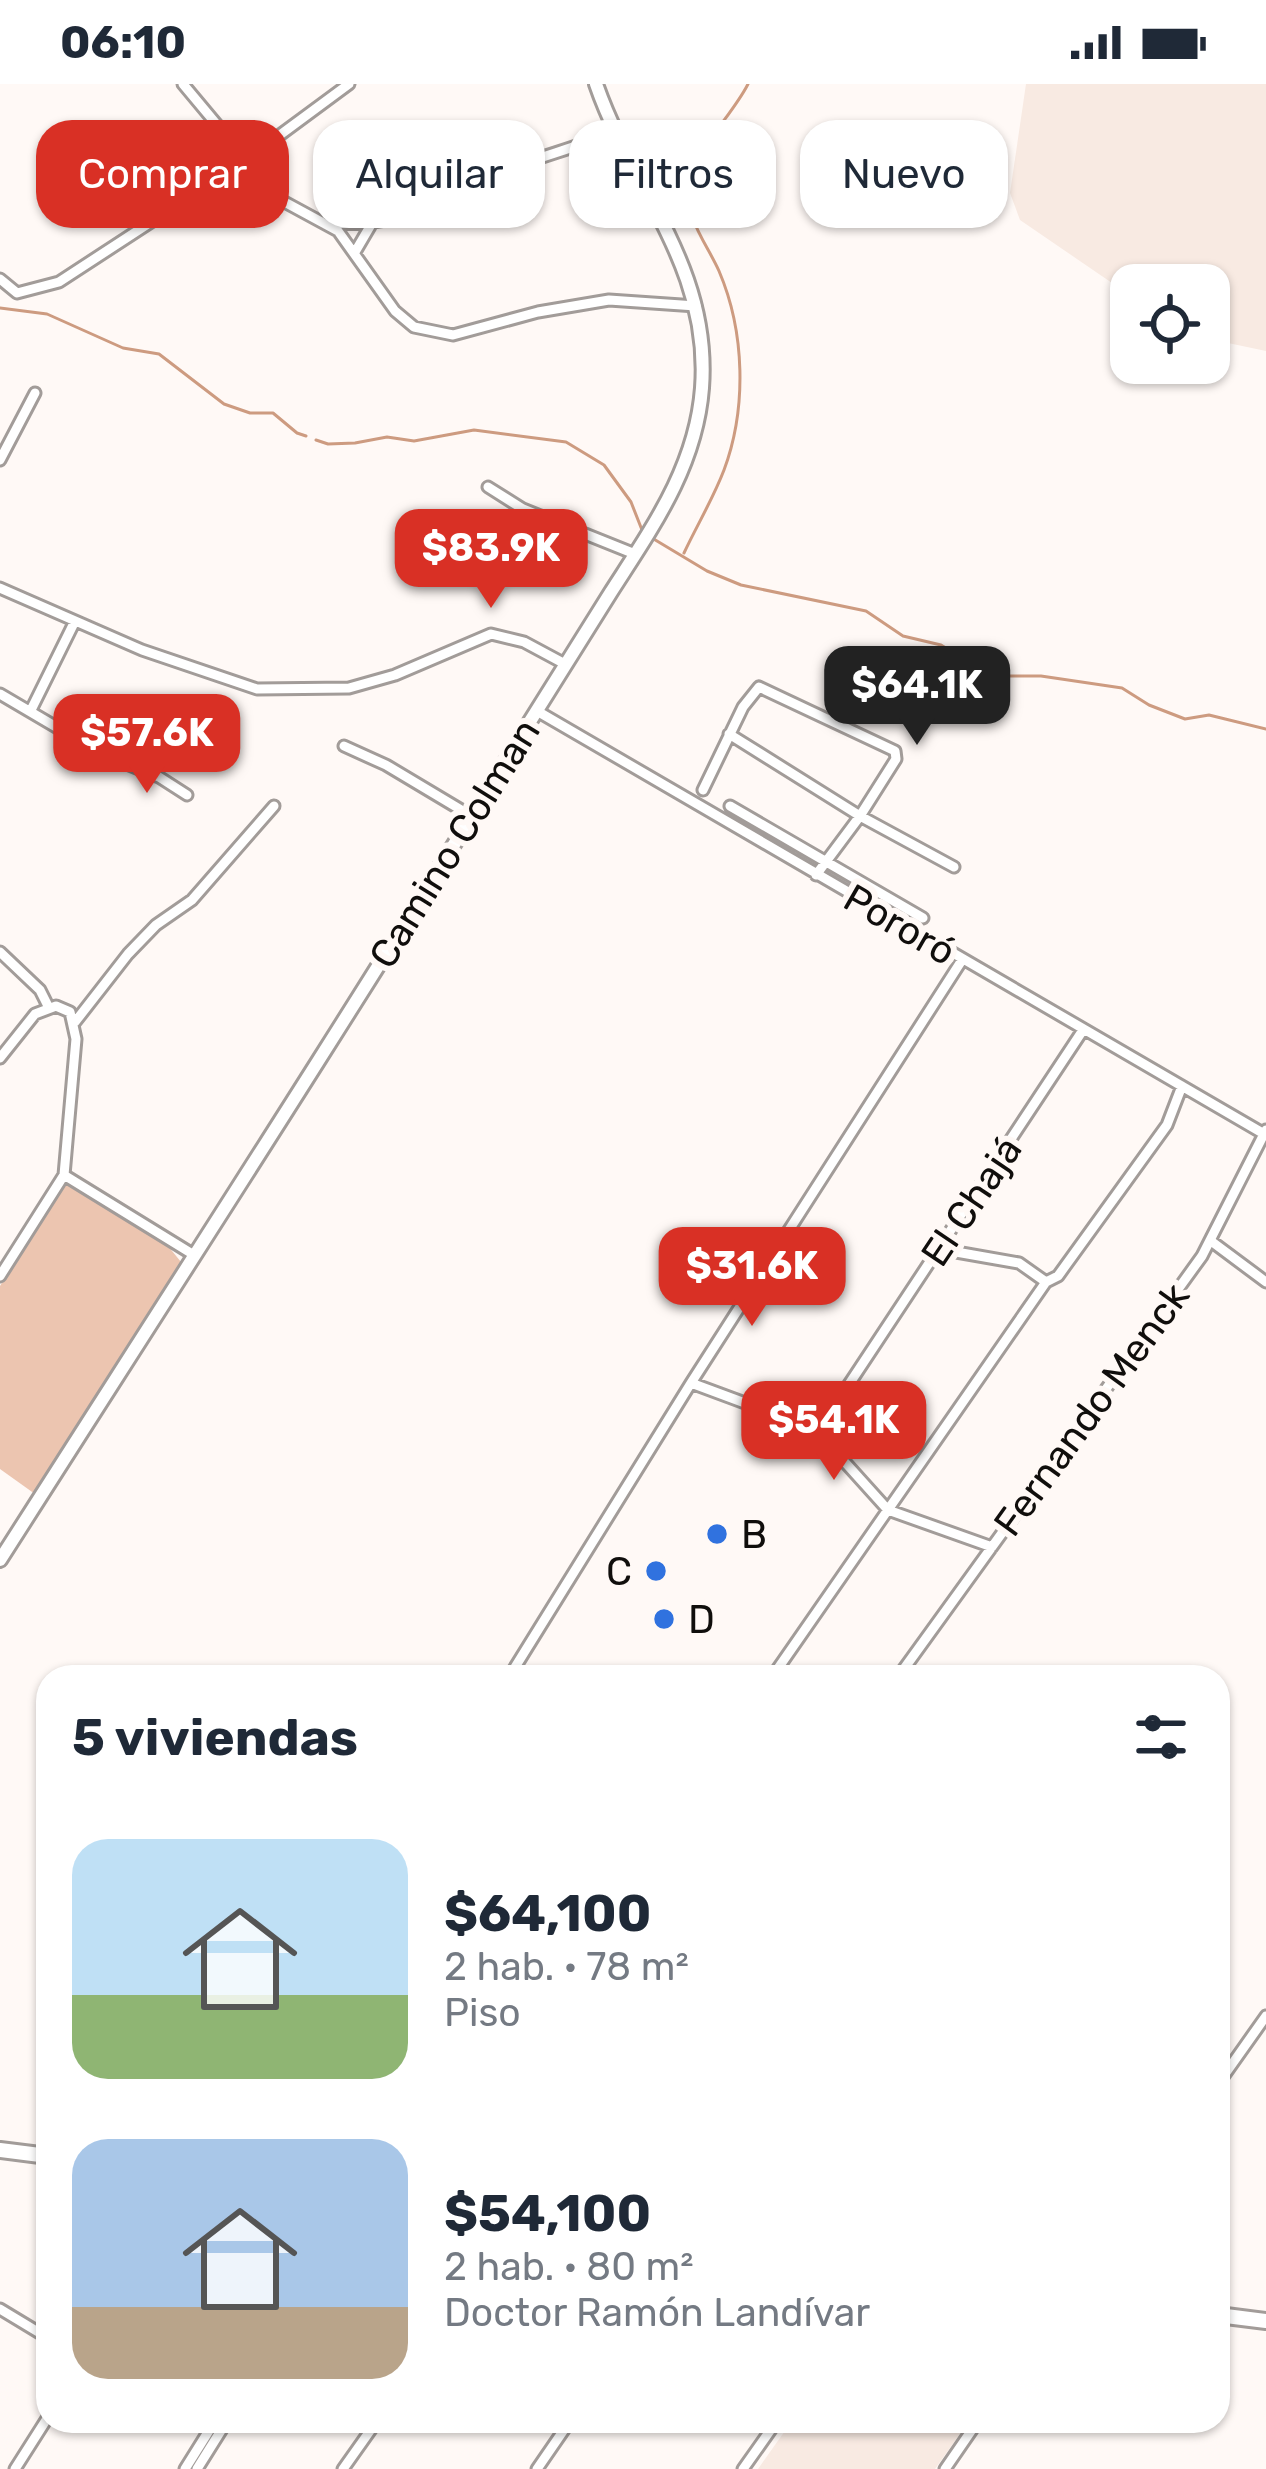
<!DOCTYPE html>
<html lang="es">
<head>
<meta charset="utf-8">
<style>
  :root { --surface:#fff; --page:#f2f2f3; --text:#1f2937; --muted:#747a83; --accent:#d93025 }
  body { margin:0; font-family:Rubik,sans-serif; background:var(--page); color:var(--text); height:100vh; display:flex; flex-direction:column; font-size:45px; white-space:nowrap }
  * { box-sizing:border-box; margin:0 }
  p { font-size:39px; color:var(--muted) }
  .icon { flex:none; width:66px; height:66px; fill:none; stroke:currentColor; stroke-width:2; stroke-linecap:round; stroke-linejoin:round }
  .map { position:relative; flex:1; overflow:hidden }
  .sheet { position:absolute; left:36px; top:1581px; width:1194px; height:768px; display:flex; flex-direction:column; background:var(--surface); border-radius:36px; box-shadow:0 3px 9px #0004 }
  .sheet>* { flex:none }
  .guide { position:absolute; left:36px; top:36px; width:1194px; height:108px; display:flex; gap:24px }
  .buttons { position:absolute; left:1110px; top:180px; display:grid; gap:24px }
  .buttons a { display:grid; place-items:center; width:120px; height:120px; border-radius:24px; background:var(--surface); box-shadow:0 3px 9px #0004; font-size:60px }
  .price { position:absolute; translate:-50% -102px; padding:0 27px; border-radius:24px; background:var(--accent); color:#fff; font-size:39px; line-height:78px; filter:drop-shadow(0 3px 6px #0008) }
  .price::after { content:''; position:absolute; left:50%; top:72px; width:36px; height:27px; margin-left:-18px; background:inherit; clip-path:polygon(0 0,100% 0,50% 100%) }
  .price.selected { background:#222; color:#fff }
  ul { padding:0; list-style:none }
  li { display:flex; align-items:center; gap:36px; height:300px; padding:0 36px }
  li span { display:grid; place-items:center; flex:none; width:336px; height:240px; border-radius:36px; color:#555 }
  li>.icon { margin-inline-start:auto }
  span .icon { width:144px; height:144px; fill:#fffc; stroke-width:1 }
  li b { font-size:51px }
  h2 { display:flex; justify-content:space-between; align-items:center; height:144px; padding:0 36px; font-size:51px }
  .tag { padding:0 42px; border-radius:36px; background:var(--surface); box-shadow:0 3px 9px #0004; font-size:42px; line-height:108px }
  .tag.selected { background:var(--accent); color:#fff }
  .status { display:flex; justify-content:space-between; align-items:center; height:84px; padding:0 60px; background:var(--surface); direction:ltr }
  .status svg { height:33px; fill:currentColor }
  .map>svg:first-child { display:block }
  .built { fill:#f8eae2 }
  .green { fill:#ecc5b0 }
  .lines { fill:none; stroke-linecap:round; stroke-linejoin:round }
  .stream { stroke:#cd9b80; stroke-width:3 }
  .minor-casing { stroke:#a29c99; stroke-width:15 }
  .tertiary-casing { stroke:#a29c99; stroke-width:18 }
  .secondary-casing { stroke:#a29c99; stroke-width:20 }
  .minor { stroke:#fff; stroke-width:9 }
  .tertiary { stroke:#fff; stroke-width:12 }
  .secondary { stroke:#fff; stroke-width:14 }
  .poi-dot { fill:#3072df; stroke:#fff9f6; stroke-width:4.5 }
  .labels { text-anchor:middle; stroke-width:12; stroke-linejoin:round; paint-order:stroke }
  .street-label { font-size:39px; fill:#100e0c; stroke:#fff9f6 }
  .poi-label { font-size:39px; fill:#100e0c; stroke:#fff9f6; text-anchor:start }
</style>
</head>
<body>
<div class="status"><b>06:10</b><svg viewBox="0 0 49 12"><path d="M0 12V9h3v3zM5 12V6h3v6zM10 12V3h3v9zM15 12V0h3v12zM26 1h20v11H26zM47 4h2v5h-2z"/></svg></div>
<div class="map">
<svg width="1266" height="2385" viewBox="0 0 1266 2385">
  <rect width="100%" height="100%" fill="#fff9f6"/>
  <path class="built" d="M1026,0H1266V267L1209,255V201H1131V212L1020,136L1010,109Z
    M792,2337H969L935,2385H758Z"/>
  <path class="green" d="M67,1100L77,1102L168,1162L181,1178L35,1410L0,1385V1202L60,1105Z"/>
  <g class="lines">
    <path class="stream" d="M0,224L47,230L123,264L159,270L224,320L250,329H273L297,349L306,352
      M316,356L328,360L355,359L387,353L414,357L474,346L566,358L604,381L631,418L642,446
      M652,454L707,487L741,501L866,527L903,552L941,561L991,592H1041L1122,604L1149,621L1185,635L1209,631L1266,645
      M684,469C697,441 713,415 724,386C747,324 745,248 719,187C707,160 684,133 689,102C694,66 732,32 748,0"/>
    <g class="minor-casing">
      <path id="minor" d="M183,0L279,115L338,147L395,227L414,243L453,251L538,228L609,216L696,222
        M329,139C412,144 446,113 518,82C549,69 586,62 615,45
        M355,168L372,139
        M0,195L17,209L59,198L246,76L349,0
        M0,376L35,309
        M488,403L523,425L635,470
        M0,504L142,566L257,605L349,604L395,591L491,550L524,558L565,580
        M0,610L102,670L159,693L187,711
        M31,626L74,539
        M537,627L1266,1051
        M729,650L860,732L954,783
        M344,662L386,681L473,733
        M703,706L743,623L759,603L895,667L896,675L860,732L816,791
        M730,722L923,834
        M0,868L40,906L48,922
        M75,938L128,870L156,841L192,816L274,722
        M0,974L35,930L56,922L70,928L76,955L64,1091L0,1192
        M64,1091L194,1171
        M1211,1157L1266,1198
        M939,1165L1019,1179L1046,1198
        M691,1299L815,1345L888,1426L992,1463
        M815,1345L834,1323L1083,946
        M509,1593L691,1299L962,876
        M772,1593L1046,1198L1058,1192L1167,1041L1182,1002
        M898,1593L1202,1172L1266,1046
        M1218,2000L1266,1932
        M0,2225L48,2254
        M15,2385L48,2333
        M185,2385L215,2337
        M197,2385L227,2337
        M343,2385L377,2337
        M537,2385L570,2337
        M743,2385L777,2337
        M945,2385L978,2337"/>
    </g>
    <g class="tertiary-casing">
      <path id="tertiary" d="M0,1476C174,1203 350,931 519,655C550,606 580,557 611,508C652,444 696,383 702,304C711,182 633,107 596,0"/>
    </g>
    <g class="secondary-casing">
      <path id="secondary" d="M0,2066L48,2072
        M1218,2231L1266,2237"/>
    </g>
    <use href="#minor" class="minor"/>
    <use href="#tertiary" class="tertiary"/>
    <use href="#secondary" class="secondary"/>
  </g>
  <g class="poi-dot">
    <circle cx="717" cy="1450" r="12"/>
    <circle cx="656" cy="1487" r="12"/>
    <circle cx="664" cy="1535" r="12"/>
  </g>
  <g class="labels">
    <g class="street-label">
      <text transform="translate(454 759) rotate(-58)" y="14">Camino Colman</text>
      <text transform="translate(900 840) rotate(30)" y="14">Pororó</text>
      <text transform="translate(971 1117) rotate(-56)" y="14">El Chajá</text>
      <text transform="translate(1091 1325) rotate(-54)" y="14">Fernando Menck</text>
    </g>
    <g class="poi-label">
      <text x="741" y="1464">B</text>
      <text x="632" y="1501" text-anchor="end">C</text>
      <text x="688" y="1549">D</text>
    </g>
  </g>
</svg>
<div class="buttons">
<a><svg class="icon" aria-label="locate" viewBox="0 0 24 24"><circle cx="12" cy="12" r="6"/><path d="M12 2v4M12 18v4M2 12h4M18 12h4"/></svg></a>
</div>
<b class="price" style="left:491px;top:527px">$83.9K</b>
<b class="price selected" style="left:917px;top:664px">$64.1K</b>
<b class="price" style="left:147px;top:712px">$57.6K</b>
<b class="price" style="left:752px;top:1245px">$31.6K</b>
<b class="price" style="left:834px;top:1399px">$54.1K</b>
<div class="guide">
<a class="tag selected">Comprar</a>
<a class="tag">Alquilar</a>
<a class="tag">Filtros</a>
<a class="tag">Nuevo</a>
</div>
<section class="sheet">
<h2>5 viviendas<svg class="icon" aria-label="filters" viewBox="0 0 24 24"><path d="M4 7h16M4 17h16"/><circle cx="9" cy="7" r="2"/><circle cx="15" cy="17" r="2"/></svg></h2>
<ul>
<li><span style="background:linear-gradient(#bfe0f5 65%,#8fb573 0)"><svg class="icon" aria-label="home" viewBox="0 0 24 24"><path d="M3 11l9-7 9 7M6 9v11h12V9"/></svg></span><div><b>$64,100</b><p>2 hab. · 78 m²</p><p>Piso</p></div></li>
<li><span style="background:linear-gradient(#a9c7e8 70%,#b9a48a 0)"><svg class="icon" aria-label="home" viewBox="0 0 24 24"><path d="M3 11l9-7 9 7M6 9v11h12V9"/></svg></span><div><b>$54,100</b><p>2 hab. · 80 m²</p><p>Doctor Ramón Landívar</p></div></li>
</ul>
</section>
</div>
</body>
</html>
